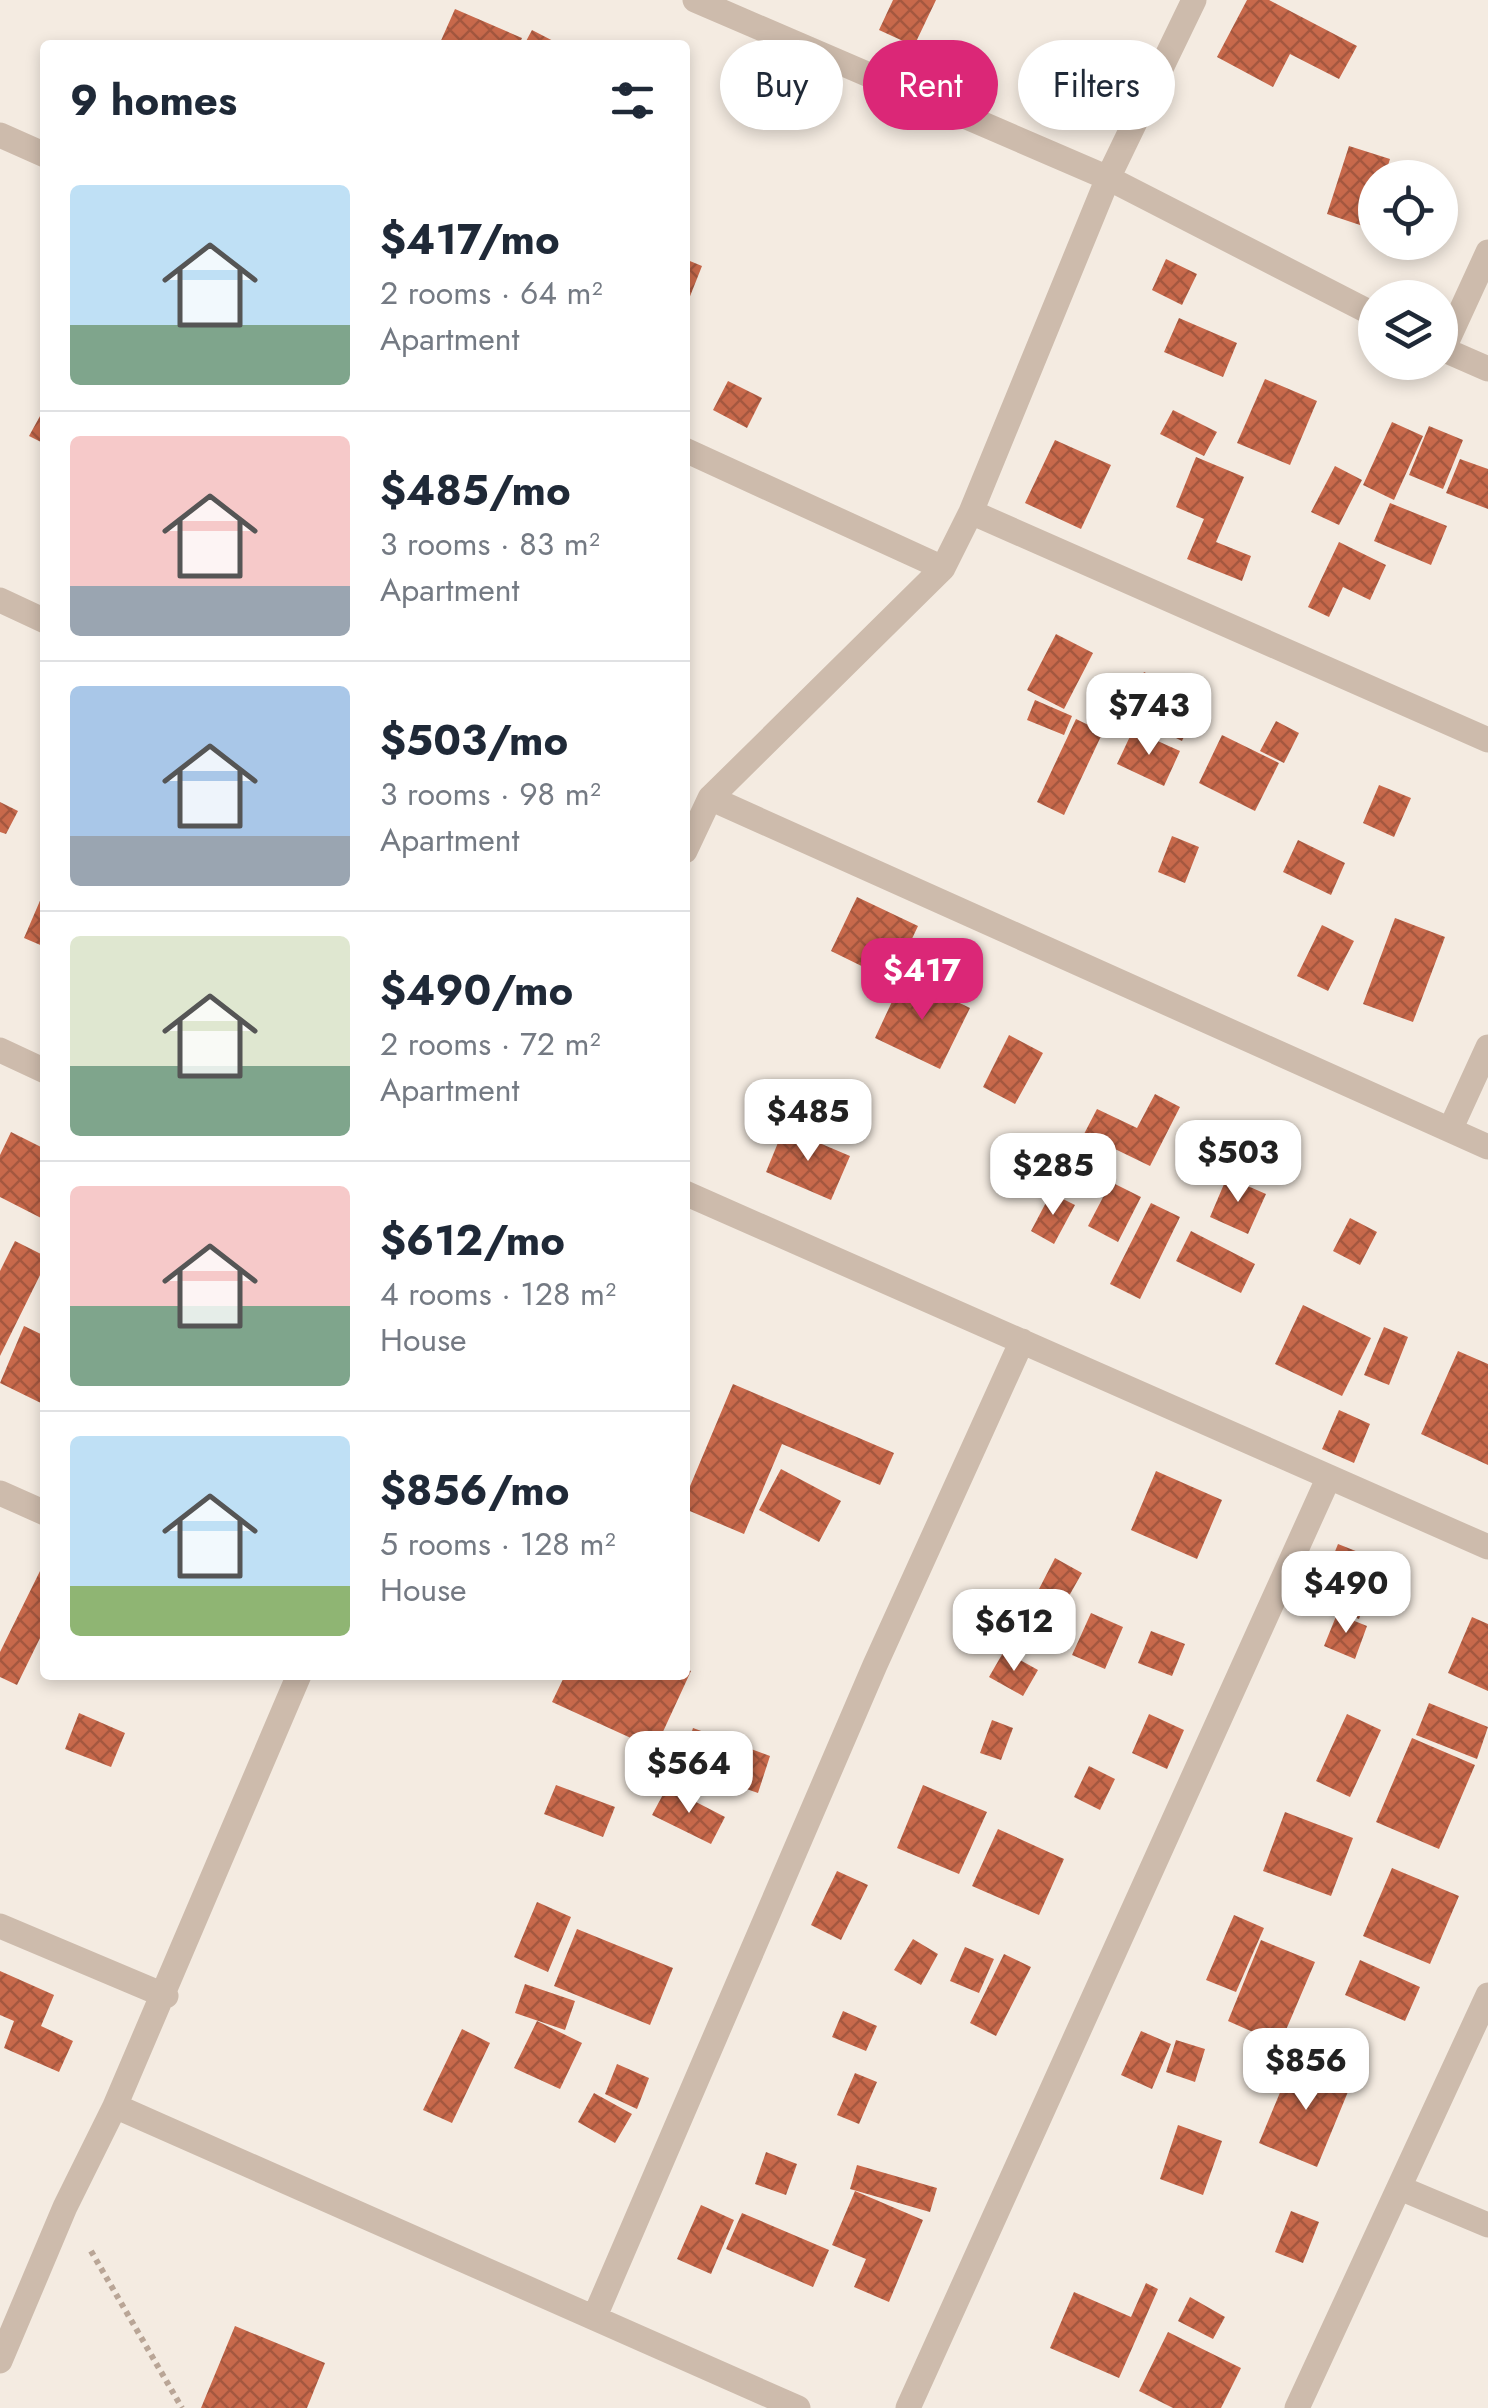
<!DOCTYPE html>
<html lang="en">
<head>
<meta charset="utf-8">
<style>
  :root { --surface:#fff; --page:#f6f6f7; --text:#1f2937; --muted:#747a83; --line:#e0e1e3; --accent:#db2777 }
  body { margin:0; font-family:Jost,sans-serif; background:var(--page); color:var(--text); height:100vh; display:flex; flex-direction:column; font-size:38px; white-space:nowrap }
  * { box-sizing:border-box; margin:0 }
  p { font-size:32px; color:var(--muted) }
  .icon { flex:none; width:55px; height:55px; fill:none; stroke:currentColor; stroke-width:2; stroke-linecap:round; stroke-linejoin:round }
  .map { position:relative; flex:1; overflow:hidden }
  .drawer { position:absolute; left:40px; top:40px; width:650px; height:1640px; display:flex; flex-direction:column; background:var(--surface); border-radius:10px; box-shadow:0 5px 15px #0003 }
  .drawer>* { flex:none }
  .top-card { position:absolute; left:720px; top:40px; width:618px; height:90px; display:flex; gap:20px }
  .fabs { position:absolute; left:1358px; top:160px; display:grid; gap:20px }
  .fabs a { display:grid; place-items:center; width:100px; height:100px; border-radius:50%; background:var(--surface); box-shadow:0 5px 15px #0003; font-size:50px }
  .price { position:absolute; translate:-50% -85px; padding:0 22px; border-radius:20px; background:#fff; color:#222; font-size:32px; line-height:65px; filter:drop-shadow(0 2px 5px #0008) }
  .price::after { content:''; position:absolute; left:50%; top:60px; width:30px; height:22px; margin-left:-15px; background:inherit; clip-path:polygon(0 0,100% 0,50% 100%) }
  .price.selected { background:var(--accent); color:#fff }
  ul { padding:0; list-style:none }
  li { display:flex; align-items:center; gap:30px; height:250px; padding:0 30px }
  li+li { border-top:2px solid var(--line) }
  li span { display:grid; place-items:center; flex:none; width:280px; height:200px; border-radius:10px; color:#555 }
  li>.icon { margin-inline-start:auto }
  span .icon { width:120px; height:120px; fill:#fffc; stroke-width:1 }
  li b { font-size:42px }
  h2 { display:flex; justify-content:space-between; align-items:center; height:120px; padding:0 30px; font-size:42px }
  .chip { padding:0 35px; border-radius:45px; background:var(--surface); box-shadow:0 5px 15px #0003; font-size:35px; line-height:90px }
  .chip.selected { background:var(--accent); color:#fff }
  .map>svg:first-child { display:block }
  .building { fill:url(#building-cross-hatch) }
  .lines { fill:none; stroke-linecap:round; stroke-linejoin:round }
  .path { stroke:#b9a596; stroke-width:6; stroke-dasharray:5 5; stroke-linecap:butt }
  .street { stroke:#cdbbac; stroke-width:25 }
</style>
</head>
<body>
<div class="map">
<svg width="1488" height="2408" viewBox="0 0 1488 2408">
  <defs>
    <pattern id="building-cross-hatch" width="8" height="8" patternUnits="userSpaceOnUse" patternTransform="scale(2.5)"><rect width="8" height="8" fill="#c8694b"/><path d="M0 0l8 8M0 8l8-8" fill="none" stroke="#a4573f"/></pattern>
  </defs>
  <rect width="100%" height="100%" fill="#f4ebe1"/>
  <path class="building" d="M893,0H936L914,46L879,30Z
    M1247,0H1269L1357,46L1339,79L1290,54L1273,87L1217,57Z
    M455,9L522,38L519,45H439Z
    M532,30L561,45H524Z
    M1349,146L1390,159L1384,178H1375V230L1327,214Z
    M685,259L702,266L685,309Z
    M1166,259L1197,274L1182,305L1152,290Z
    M1179,318L1237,343L1223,377L1164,352Z
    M1265,379L1317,401L1290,465L1237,443Z
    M728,381L762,398L747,428L713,410Z
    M45,407V444L29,436Z
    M1173,410L1217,432L1204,456L1160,434Z
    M1392,422L1423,436L1394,500L1363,485Z
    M1429,426L1463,440L1443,489L1409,475Z
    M1055,440L1111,465L1081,529L1025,503Z
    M1196,457L1244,477L1216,542L1251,556L1242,581L1187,559L1204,519L1176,507Z
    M1460,459L1488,469V509L1446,493Z
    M1335,466L1362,480L1339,525L1311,512Z
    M1390,503L1447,526L1431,565L1374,541Z
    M1339,542L1386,565L1370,600L1343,587L1329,617L1308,607Z
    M1056,634L1093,653L1064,709L1027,690Z
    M1144,672L1201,701L1182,741L1125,713Z
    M1035,700L1072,716L1064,735L1027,720Z
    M1076,719L1103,732L1064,815L1037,802Z
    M1276,721L1299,733L1284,763L1260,751Z
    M1133,730L1180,751L1164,786L1117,764Z
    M1222,735L1279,763L1255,811L1199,783Z
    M1379,785L1411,798L1394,837L1363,823Z
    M0,802L18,811L6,834L0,832Z
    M1172,836L1199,847L1185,883L1158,872Z
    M1298,840L1345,863L1331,895L1283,872Z
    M45,889V947L24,938Z
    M857,897L918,926L892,981L831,951Z
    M1395,918L1445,937L1413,1022L1363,1004Z
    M1322,925L1354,941L1328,991L1297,976Z
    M904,976L970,1008L940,1069L875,1038Z
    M1009,1035L1043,1053L1015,1104L983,1087Z
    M1155,1094L1180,1107L1150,1166L1084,1134L1097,1109L1137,1128Z
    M784,1128L850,1156L831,1200L766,1172Z
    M11,1132L45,1149V1220L0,1197V1155Z
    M1227,1177L1266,1194L1248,1234L1210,1217Z
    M1111,1182L1141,1197L1118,1242L1088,1226Z
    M1051,1193L1075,1205L1054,1244L1031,1231Z
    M1151,1203L1180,1217L1140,1299L1110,1284Z
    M1350,1218L1377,1232L1360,1265L1333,1251Z
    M1191,1231L1255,1264L1241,1293L1176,1261Z
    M15,1241L45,1256V1265L0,1356V1271Z
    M1303,1305L1371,1338L1342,1396L1275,1364Z
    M24,1326L45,1336V1405L0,1383Z
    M1384,1327L1408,1337L1389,1385L1364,1375Z
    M1458,1351L1488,1364V1465L1421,1434Z
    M733,1384L894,1453L880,1485L782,1444L744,1534L685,1509V1498Z
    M1339,1410L1370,1424L1354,1463L1322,1449Z
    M781,1469L841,1501L819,1542L759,1510Z
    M1156,1471L1222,1500L1197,1559L1131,1530Z
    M1338,1544L1381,1561L1359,1619L1315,1601Z
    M1055,1558L1082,1573L1065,1603L1039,1589Z
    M40,1571L45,1574V1636L42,1634L17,1685L0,1677V1652Z
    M1091,1613L1123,1627L1105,1669L1072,1655Z
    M1337,1614L1367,1626L1355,1659L1324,1646Z
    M1472,1617L1488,1624V1691L1448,1673Z
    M1151,1631L1185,1644L1172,1676L1138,1663Z
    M1004,1651L1038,1670L1023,1696L989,1677Z
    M685,1668L691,1671L655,1749L552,1702L565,1675H685Z
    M1429,1703L1488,1727L1477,1759L1416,1735Z
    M79,1713L125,1733L111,1767L65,1749Z
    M1149,1714L1184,1730L1167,1769L1132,1753Z
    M1347,1714L1381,1730L1350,1797L1316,1781Z
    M992,1720L1013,1728L1001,1760L980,1753Z
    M693,1728L770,1756L758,1793L681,1766Z
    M1412,1738L1475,1765L1439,1849L1376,1822Z
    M1089,1766L1115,1779L1100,1810L1074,1797Z
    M556,1785L615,1807L603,1837L544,1814Z
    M923,1785L987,1812L959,1874L897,1848Z
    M667,1787L725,1817L711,1844L652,1815Z
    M1285,1812L1353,1838L1331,1896L1263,1871Z
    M998,1829L1064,1859L1039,1915L972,1886Z
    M1392,1868L1459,1896L1430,1964L1363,1936Z
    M837,1871L868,1885L841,1940L811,1925Z
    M537,1902L571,1917L548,1972L514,1957Z
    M1234,1915L1264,1928L1236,1992L1206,1980Z
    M577,1929L673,1968L650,2025L554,1986Z
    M913,1939L938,1954L921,1985L894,1970Z
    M1261,1940L1315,1962L1280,2044L1228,2021Z
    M965,1947L994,1959L979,1993L950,1981Z
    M1004,1954L1031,1967L996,2036L970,2023Z
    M1360,1960L1420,1987L1405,2021L1345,1995Z
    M0,1971L54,1995L41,2026L73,2041L59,2072L4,2048L14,2021L0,2015Z
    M525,1984L575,2001L565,2030L515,2013Z
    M843,2011L877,2026L866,2051L832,2037Z
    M537,2021L582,2043L560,2089L514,2068Z
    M462,2029L490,2043L452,2123L423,2110Z
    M1141,2031L1171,2044L1152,2089L1121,2075Z
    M1176,2040L1205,2049L1195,2082L1166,2072Z
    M1294,2059L1352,2082L1317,2167L1259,2143Z
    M617,2064L649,2078L637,2109L605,2094Z
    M855,2073L877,2082L859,2124L837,2115Z
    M594,2093L632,2114L615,2143L578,2122Z
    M1178,2125L1222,2141L1203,2195L1160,2179Z
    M766,2152L797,2164L786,2195L755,2184Z
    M857,2165L937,2188L930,2212L850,2189Z
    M855,2191L923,2220L889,2302L854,2287L866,2259L832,2245Z
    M701,2205L734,2220L711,2274L677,2259Z
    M1291,2211L1319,2222L1303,2263L1275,2252Z
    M742,2213L829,2250L813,2287L726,2249Z
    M1146,2283L1158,2289L1119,2378L1050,2348L1074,2292L1131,2317Z
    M1190,2297L1225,2317L1213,2339L1178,2321Z
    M235,2326L325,2363L307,2408H201Z
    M1168,2332L1241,2368L1221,2408H1173L1139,2391Z"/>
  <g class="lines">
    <path class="path" d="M91,2251L182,2408"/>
    <path class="street" d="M695,0L1108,178L1375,315
      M0,135L45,155
      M1440,348L1488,369
      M1443,350L1488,252
      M685,450L943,568
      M971,512L1488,740
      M0,600L45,621
      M710,798L1488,1147
      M685,851L710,798L943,568L971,512L1108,178L1194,0
      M0,1050L45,1071
      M1450,1130L1488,1047
      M685,1193L1488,1547
      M0,1493L45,1513
      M0,1926L166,1996
      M115,2106L299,1675
      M1400,2188L1488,2225
      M595,2316L875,1665L1022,1341
      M0,2361L65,2207L115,2106L798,2408
      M908,2408L1328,1479
      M1297,2408L1488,1995"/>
  </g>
</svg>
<div class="fabs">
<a><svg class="icon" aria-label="locate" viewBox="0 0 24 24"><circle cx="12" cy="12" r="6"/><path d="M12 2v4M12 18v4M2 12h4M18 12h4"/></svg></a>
<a><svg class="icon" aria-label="layers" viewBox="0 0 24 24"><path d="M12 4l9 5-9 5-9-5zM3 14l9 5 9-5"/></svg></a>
</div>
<b class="price" style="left:1149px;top:758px">$743</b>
<b class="price selected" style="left:922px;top:1023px">$417</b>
<b class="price" style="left:808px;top:1164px">$485</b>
<b class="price" style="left:1238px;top:1205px">$503</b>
<b class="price" style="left:1053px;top:1218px">$285</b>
<b class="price" style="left:1346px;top:1636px">$490</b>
<b class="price" style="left:1014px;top:1674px">$612</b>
<b class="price" style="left:689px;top:1816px">$564</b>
<b class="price" style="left:1306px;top:2113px">$856</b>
<div class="top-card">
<a class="chip">Buy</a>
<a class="chip selected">Rent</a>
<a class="chip">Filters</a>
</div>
<section class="drawer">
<h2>9 homes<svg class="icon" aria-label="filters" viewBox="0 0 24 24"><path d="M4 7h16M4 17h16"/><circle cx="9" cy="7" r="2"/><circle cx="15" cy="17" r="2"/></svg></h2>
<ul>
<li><span style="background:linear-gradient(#bfe0f5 70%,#7fa58c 0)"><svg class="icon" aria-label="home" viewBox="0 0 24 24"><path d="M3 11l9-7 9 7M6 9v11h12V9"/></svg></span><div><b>$417/mo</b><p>2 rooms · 64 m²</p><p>Apartment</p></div></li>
<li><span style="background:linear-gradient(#f6c9c9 75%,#9aa5b1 0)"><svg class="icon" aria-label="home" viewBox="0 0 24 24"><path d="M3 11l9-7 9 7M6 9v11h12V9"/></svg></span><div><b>$485/mo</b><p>3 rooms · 83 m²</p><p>Apartment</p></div></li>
<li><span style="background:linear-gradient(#a9c7e8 75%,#9aa5b1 0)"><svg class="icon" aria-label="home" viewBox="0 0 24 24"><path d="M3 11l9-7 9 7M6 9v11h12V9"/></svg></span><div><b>$503/mo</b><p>3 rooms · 98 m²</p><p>Apartment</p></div></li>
<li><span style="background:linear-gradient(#dfe7d0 65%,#7fa58c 0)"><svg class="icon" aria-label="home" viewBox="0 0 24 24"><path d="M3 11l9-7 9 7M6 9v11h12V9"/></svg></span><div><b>$490/mo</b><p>2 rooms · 72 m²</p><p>Apartment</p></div></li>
<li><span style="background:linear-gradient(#f6c9c9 60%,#7fa58c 0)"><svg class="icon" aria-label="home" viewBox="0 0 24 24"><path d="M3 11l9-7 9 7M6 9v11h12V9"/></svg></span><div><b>$612/mo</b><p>4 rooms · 128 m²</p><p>House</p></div></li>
<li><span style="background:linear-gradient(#bfe0f5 75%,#8fb573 0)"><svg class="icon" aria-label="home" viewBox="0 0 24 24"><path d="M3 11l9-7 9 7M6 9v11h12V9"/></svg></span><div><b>$856/mo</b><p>5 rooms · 128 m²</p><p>House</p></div></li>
</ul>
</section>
</div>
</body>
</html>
